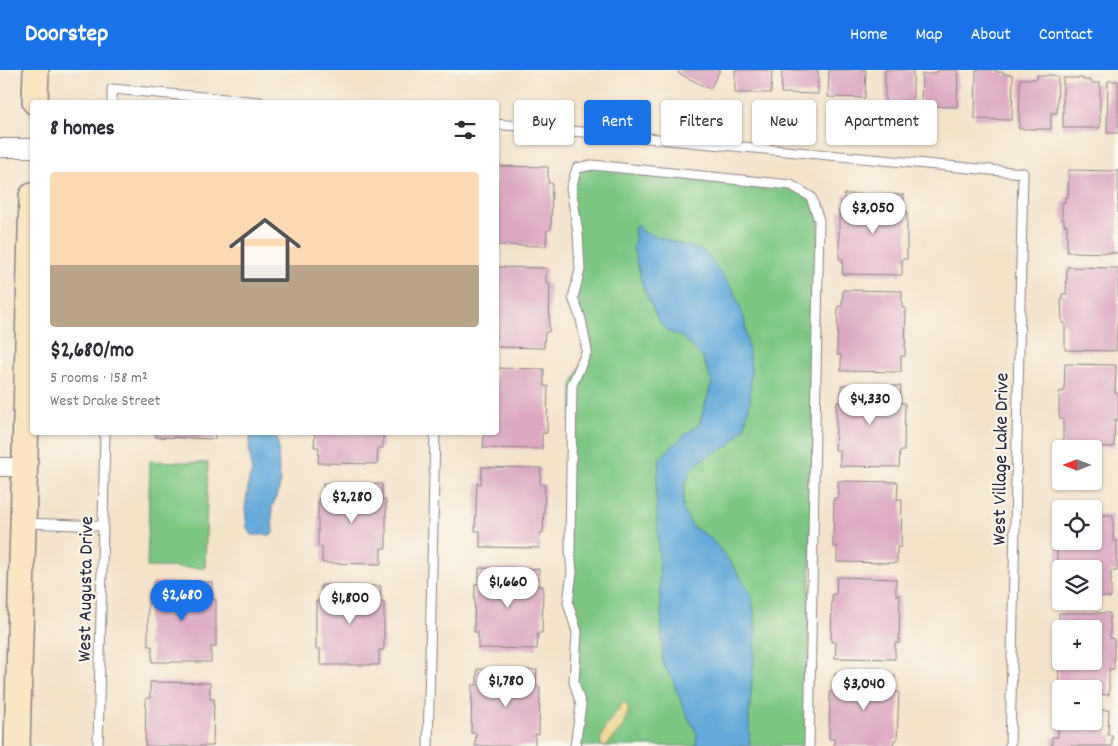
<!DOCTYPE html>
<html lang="en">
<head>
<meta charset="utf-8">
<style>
  :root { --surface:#fff; --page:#f7f7f7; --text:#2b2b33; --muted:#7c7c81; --accent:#1a73e8 }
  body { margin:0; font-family:Dekko,sans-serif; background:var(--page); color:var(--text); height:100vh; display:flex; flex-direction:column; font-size:19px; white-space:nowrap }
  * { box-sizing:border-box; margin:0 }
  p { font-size:16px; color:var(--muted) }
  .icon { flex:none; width:28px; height:28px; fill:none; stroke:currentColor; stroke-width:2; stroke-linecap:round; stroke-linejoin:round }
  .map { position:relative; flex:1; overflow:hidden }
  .details { position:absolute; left:30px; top:30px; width:469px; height:335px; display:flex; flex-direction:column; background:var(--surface); border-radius:5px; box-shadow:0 1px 4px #0004 }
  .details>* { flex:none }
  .guide { position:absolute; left:514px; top:30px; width:475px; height:45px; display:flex; gap:10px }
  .needle { width:32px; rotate:270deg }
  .buttons { position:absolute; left:1052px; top:370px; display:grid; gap:10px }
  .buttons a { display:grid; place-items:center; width:50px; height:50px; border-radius:5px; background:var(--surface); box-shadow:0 1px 4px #0004; font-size:25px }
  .price { position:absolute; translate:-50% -42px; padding:0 11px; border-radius:18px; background:#fff; color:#222; font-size:16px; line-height:32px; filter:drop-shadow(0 1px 2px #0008) }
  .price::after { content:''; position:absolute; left:50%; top:30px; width:15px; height:11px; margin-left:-8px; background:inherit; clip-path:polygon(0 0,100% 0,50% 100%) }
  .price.selected { background:var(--accent); color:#fff }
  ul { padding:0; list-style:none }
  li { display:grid; align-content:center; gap:10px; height:265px; padding:0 20px }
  li span { display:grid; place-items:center; height:155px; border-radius:5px; color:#555 }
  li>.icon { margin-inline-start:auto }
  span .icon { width:90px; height:90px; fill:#fffc; stroke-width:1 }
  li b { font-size:21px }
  h2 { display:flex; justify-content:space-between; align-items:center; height:60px; padding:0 20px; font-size:21px }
  .tag { padding:0 18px; border-radius:5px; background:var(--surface); box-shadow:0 1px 4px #0004; font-size:18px; line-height:45px }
  .tag.selected { background:var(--accent); color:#fff }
  header { display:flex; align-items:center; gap:30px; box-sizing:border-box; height:70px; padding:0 25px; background:var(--accent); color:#fff }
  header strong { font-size:24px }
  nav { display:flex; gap:28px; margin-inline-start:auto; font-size:18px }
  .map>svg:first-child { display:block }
  .green { fill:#7ec783; stroke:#50745f }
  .sand { fill:#eeda9e; stroke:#887e6c }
  .water { fill:#63a9d9; stroke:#42668a }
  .building { fill:#dba8c2; fill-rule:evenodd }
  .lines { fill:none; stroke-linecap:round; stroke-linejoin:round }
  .lane-casing { stroke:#8b8282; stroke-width:11 }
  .street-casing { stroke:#8b8282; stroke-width:20 }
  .secondary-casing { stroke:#8b8282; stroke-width:28 }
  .lane { stroke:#fff; stroke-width:9 }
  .street { stroke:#fff; stroke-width:18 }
  .secondary { stroke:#fbe6c4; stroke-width:25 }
  .labels { text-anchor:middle; stroke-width:4.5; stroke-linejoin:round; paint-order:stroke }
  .street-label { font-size:20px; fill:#22223b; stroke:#fbf7ec }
</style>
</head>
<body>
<header>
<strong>Doorstep</strong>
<nav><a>Home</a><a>Map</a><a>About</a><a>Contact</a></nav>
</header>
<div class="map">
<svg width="1118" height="676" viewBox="0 0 1118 676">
  <rect width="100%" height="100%" fill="#fbf7ec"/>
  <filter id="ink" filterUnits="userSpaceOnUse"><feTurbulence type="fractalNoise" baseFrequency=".02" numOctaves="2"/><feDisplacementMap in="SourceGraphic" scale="10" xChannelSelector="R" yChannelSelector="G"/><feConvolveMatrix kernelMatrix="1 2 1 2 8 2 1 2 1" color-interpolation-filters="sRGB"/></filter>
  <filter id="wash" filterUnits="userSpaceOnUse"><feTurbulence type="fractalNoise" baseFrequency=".0096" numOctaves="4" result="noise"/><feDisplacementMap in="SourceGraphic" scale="20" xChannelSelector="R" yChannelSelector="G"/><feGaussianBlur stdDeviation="1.12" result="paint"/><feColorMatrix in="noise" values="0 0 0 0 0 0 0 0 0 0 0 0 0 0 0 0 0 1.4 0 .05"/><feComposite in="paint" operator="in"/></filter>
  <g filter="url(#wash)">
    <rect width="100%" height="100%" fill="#f4e3ca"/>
    <path class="green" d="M592,95L791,115L811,127L819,150L806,676H575L581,635L574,612L577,562L568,533L572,315L587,281L573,228L580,200L571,118L577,98Z
      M150,391L208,393L205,498L147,497Z"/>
    <path class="sand" d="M625,632L629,639L622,658L606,676H601C598,661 615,646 622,634Z"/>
    <path class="water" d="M639,155L640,161L705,182L733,219L744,248L751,297L750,332L744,358L730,375L706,387L692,398L684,418L683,441L693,457L710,468L726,486L752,525L756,562L749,647L750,676H696L697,664L683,637L673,611L663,594L656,418L660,388L680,369L699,354L712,312L702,287L683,268L668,261L659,252L643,217L633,178L635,167L634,158Z
      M251,363H275L278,371L279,405L281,409L279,419L272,438L273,464L271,465H252L247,458L245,439L249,409L252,403L249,378Z"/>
    <g id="blocks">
      <path class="building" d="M680,0H720L710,19L678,3Z
        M735,0H772L771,23H735Z
        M782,0H818V24L781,23Z
        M829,0H866L865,28L828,27Z
        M885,0H913V38L905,37V45L889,44L890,38H885Z
        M938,0H958L957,37L921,36L922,4H933V2H938Z
        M976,0H996V2H1004V4L1013,5L1012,50L975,49Z
        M1037,5L1045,6V7L1047,5H1053L1058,8L1057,43H1051V59H1019L1020,9H1037Z
        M1063,8H1083V10H1091V13H1100V58H1063Z
        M1108,11H1118V63H1107Z
        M496,96L548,97V113H552L551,160H547L546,176L496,175Z
        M1069,100L1118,101V183L1067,182V155H1064V149H1062V132L1065,133V127H1068Z
        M844,124L904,125L903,141H907V189H902V205L842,204L843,189H839V140H844Z
        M496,197L546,198V214H550L549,262H545L544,278L496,277Z
        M1067,197L1118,198V253H1117L1116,281L1065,280V253H1062L1061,230H1062V224H1066Z
        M843,220L902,221V238H906L905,286H901V302L841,301V285H837L838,236H842Z
        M1065,294L1116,295L1115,323H1118V350H1115L1114,377L1063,376V349H1060L1059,344V327L1060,321L1064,322Z
        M496,298L544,299V316H548L547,363H542V379L483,378L484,362H496Z
        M841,315L901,316L900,333H905L904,381H900L899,397L840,396V380H835L837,332H841Z
        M156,362H215V369L156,367Z
        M315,362H383V378H378L377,394L318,393L319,377H314Z
        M482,397L541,398L540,414L545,415L543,463H540L539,478L480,477V461H475L477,413L481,414Z
        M838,411L898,412L897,429H902L901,477H897V493L837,492V476H833L834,428H838Z
        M323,413L382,414V430H386V478H381V494L322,493V477H318V429H323Z
        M1094,445H1113V471H1117V501H1111V527H1094V499L1057,500V473L1094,471Z
        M479,498L539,499L538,516H543L542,563H538L537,579L478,578V562H474L475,514H479Z
        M837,507L896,509V525H900L899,573H895V589L835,588L836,572H831L832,524H836Z
        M153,512H212V529H216V577H211V592H152V576H148V527H153Z
        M321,515L381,516L380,532H384V580H379V595H320V579H316V531H321Z
        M1059,543H1110V568L1114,569V599H1109V625L1094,624V619H1061V624H1058L1059,598H1054V570H1059ZM1061,559H1094V591H1061Z
        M477,599L537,600L536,616L540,617L539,664H535V676H475L476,663H471L472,615H477Z
        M835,604L895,605L894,622H899L897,670H894L893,676H834V669H829L830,621H834Z
        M150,612L210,613V629H214L213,676H145L146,628H150Z
        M1058,639H1061V651H1094V640H1109L1108,665H1112V676H1052V667H1058Z"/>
    </g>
  </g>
  <g filter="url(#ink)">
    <use href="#blocks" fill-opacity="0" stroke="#8b8282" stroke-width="1"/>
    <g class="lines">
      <g class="lane-casing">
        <path id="lane" d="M112,32V19L260,32
          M496,54L1023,103L1010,676
          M25,453L103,456
          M98,676L105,362
          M428,676L435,362
          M575,676L581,635L574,612L577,562L568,533L572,502L570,479L572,315L587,281L581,249L573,228L580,200L578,163L571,118L577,98L592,95L791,115L811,127L819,150L809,676"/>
      </g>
      <g class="street-casing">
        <path id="street" d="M0,78H32
          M0,397H25"/>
      </g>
      <g class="secondary-casing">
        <path id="secondary" d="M35,32L36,0
          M17,676L32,126"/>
      </g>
      <use href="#lane" class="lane"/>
      <use href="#street" class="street"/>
      <use href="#secondary" class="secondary"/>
    </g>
  </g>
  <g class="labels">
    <g class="street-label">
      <text transform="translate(999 389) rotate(-89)" y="7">West Village Lake Drive</text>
      <text transform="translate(84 519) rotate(-89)" y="7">West Augusta Drive</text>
    </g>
  </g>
</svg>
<div class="buttons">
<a><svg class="needle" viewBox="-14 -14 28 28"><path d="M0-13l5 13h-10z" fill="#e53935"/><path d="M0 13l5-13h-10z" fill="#7c7c81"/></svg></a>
<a><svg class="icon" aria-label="locate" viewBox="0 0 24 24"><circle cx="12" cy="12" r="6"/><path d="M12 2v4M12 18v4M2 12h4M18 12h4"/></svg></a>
<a><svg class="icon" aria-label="layers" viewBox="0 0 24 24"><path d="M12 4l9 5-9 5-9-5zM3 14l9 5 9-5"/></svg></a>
<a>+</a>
<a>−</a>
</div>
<b class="price" style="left:873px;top:165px">$3,050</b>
<b class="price" style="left:870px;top:356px">$4,330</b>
<b class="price" style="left:352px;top:454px">$2,280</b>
<b class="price" style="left:508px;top:539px">$1,660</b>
<b class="price selected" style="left:182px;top:552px">$2,680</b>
<b class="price" style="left:350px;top:555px">$1,800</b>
<b class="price" style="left:506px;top:638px">$1,780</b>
<b class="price" style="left:864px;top:641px">$3,040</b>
<div class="guide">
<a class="tag">Buy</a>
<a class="tag selected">Rent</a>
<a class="tag">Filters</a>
<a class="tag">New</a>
<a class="tag">Apartment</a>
</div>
<section class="details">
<h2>8 homes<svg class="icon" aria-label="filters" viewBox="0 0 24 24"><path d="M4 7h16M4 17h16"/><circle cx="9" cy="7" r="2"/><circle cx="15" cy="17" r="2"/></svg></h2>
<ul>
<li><span style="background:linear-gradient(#ffd9b3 60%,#b9a48a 0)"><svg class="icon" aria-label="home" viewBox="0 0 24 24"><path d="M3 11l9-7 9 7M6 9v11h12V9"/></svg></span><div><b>$2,680/mo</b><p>5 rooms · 158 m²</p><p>West Drake Street</p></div></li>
</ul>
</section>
</div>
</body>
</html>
